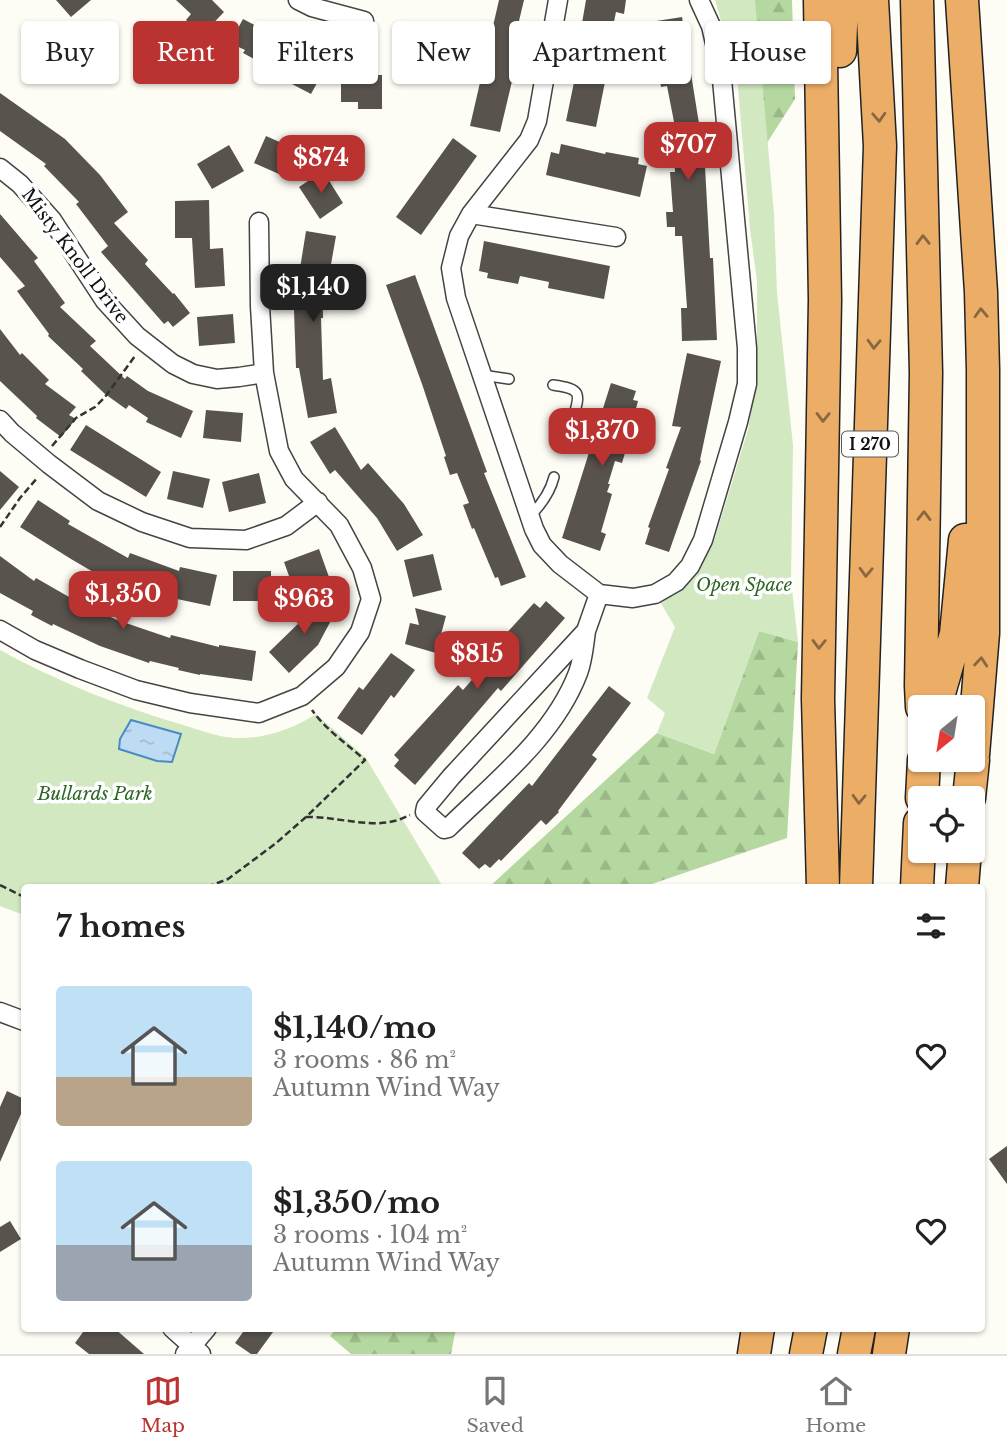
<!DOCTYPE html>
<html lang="en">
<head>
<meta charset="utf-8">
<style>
  :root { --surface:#fff; --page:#f6f6f6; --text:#222; --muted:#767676; --line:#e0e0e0; --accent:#ba3330 }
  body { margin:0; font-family:"Libre Baskerville",serif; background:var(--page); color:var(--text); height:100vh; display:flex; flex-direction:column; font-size:26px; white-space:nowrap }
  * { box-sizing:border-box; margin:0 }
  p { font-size:23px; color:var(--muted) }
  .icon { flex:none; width:38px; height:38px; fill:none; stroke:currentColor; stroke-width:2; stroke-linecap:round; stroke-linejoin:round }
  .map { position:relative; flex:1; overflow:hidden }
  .details { position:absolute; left:21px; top:884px; width:964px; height:448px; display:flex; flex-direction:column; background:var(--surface); border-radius:7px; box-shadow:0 2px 5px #0004 }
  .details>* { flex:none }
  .guide { position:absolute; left:21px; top:21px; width:966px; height:63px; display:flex; gap:14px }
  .needle { width:46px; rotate:210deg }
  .buttons { position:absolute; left:908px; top:695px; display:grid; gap:14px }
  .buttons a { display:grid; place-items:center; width:77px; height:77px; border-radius:7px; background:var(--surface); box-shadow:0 2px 5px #0004; font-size:35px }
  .price { position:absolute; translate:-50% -60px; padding:0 16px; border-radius:14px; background:var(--accent); color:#fff; font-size:23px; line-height:46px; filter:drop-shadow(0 2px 4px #0008) }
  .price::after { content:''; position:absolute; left:50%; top:42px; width:21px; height:16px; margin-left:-10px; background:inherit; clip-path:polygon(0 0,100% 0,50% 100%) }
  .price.selected { background:#222; color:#fff }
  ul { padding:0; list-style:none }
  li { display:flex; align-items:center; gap:21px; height:175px; padding:0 35px }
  li span { display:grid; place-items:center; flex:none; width:196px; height:140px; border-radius:7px; color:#555 }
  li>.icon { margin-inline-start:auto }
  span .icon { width:84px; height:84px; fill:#fffc; stroke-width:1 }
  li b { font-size:30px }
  h2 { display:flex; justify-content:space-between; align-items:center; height:84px; padding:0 35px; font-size:30px }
  .pill { padding:0 24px; border-radius:7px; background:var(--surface); box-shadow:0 2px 5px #0004; font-size:24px; line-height:63px }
  .pill.selected { background:var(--accent); color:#fff }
  .tab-bar { display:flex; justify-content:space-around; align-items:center; height:98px; border-top:2px solid var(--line); background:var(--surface); font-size:19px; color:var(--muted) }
  .tab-bar a { display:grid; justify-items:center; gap:4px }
  .tab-bar .selected { color:var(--accent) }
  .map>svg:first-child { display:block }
  .forest { fill:url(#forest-firs) }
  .park { fill:#d2e8c0 }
  .water { fill:url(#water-ripples); stroke:#488ac6; stroke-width:2 }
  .building { fill:#59534e }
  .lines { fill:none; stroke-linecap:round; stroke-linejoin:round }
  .lane-casing { stroke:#444; stroke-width:12 }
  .street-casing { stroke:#444; stroke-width:21 }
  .highway-casing { stroke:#222; stroke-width:35 }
  .path { stroke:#333; stroke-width:2.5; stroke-dasharray:7 3.5; stroke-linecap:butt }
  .lane { stroke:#fff; stroke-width:9 }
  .street { stroke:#fff; stroke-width:18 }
  .highway { stroke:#ecad66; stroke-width:32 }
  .oneway { stroke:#896740 }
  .labels { text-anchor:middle; stroke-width:7; stroke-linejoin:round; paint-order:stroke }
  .shield { fill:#fff; stroke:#585858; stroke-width:2 }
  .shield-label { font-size:16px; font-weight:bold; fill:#111 }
  .street-label { font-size:18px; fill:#111; stroke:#fff }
  .park-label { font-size:18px; font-style:italic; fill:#2c6624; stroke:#fff }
</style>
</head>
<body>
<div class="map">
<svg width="1007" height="1354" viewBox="0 0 1007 1354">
  <defs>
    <pattern id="forest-firs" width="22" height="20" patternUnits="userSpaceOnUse" patternTransform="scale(1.75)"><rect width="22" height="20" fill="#b5d8a0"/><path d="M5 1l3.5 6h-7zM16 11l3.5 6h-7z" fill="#9bb889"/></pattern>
    <pattern id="water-ripples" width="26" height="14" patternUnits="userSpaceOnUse" patternTransform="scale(1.75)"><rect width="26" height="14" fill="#bddbf3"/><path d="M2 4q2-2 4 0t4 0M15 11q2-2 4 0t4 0" fill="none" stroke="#a1bbcf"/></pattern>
  </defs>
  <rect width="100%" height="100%" fill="#fefdf5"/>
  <path class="forest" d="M725,0H792L795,99L751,168L744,105Z
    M759,631L798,642L787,838L643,887H489L657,733L714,754Z
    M337,1328H456L451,1354H351L330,1336Z"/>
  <path class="park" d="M715,0H755L774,214L777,292L793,445L791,581L798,642L759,631L714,754L657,733L665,713L647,698L675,627L659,600L674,595L686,585L700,569L715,538L748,430L757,374V281L750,229L737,76Z
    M0,650C58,682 119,706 183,725C200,730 217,737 235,738C264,739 291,730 316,714L366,758L443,887H24V915L0,906Z"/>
  <path class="water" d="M131,720L181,734L172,762L157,761L119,749L120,739Z"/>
  <path class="building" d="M56,0H91L71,17Z
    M176,0H212L224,12L202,35L186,20L191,14Z
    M499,0H524L519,21L526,22L500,132L470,126Z
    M586,0H626L624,14L616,12L609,46L612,47L596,127L566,121L586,24L582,23Z
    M682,17L700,130H703L710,258H713L717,340L682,341L681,308H687L682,236H675V227H667L666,212H673L670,172H675L673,141H675V127L667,86L661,87L650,22Z
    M243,19L328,63L311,94L290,83L294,76L261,59L260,62L243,53L245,50L230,43Z
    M424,32L448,47L427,81L403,66Z
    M341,75H382V109H358V102H341Z
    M0,93L65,139L100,175L128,212L114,223L148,260L145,264L173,294L174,293L190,313L173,327L168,321L164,324L101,252L108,246L76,204L79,202L44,166L46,164L0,131Z
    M266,136L300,151L288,178L254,163Z
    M453,138L477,156L421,235L396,217Z
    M561,144L605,154L606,152L639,158L638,164L647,166L640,197L546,175L551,152L559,154Z
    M229,145L244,171L212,189L197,164Z
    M323,171L343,203L320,219L299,187Z
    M209,200L210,249L223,248L225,286L195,288L192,238H175V201Z
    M0,214L38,258L34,261L65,303L60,307L96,341L90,346L125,379L127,376L148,391L193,411L181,438L146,422L148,418L129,405L126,409L105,394L81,371L83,369L48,336L49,334L17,291L25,286L0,257Z
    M306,231L336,236L330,270L322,269L323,318H321L323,380L331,378L337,413L308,418L299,368H296L293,281H298Z
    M484,241L610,266L604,299L548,288L549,282L520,276L518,284L487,278L488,273L479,271Z
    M415,275L487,472L484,473L526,577L501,586L498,577L495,578L474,528L472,529L463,505L469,503L457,473L450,475L444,457L446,456L422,384L386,285Z
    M233,314L235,343L199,346L197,317Z
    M0,329L20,355L22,353L49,380L45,384L76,407L69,415L76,419L61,437L36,418L37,416L0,381Z
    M687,353L721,361L700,460L701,461L669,552L645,544L650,528L648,527L669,469L666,468L681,427L672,426Z
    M611,383L636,391L633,400L638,401L634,416H637L634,424L639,426L633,444L628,443L622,463L615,461L608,484H610L607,492L612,494L601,532L606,534L600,551L562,538Z
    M206,410L243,413L241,442L203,438Z
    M86,425L161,472L146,497L70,450Z
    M335,427L361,470L368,463L404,504L423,535L397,551L377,518L335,470L330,474L310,442Z
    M0,471L19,487L0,510Z
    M173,471L210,479L203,508L167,499Z
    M259,473L266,503L229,512L222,482Z
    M38,500L70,521L68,524L128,558L130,553L179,571L180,567L217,575L210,606L158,595L100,576L71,559L20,527Z
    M319,549L329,577L294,590L284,562Z
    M433,554L442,590L413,597L404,560Z
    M0,556L34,581L36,578L76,601L117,620L170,638L171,635L219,647V645L256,651L252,681L200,674V675L178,670L179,668L150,661L149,663L100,646L53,624L52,626L31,615L33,611L0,593Z
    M233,571H271V601H233Z
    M314,598L337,609L318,645L289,673L269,652L303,619Z
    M546,601L565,618L501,691L498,688L415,785L394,766L399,760L394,755L458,685L463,690L485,665L481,661L534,603L540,608Z
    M415,608L446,616L436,653L405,644L410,623L419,625Z
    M391,653L415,670L394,698L391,695L362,735L337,718L359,687L363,690Z
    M609,686L631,703L592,755L597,759L558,811L559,812L546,825L541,820L501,861L499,859L490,868L485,864L479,869L462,853L529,783L532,786Z
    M7,1091L24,1099V1107L0,1162V1107Z
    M1007,1146V1184L989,1159Z
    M10,1221L21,1239L0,1252V1227Z
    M86,1328H114L144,1354H89L75,1343Z
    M246,1328H276L257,1354H251L235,1343Z"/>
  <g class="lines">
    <g class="lane-casing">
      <path id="lane" d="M482,375L509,379
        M553,385C581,389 581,392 573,418
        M530,516C541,505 550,493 554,477"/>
    </g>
    <g class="street-casing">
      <path id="street" d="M298,0L312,7L364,21
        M558,0L537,121L529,140L471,214L459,236L451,268L456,298L534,529L542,545L560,564L599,594L633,598L655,594L676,582L690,566L703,540L738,422L747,384V348L721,69L711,26L699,0
        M0,168L20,184L52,220L105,301L137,336L173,364L193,374L217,379L239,377L264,373
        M471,214L616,237
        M0,420L12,433L49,464L98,501L142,522L190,538L246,540L286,526L318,502
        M0,630L35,650L80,669L136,690L190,703L259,713L302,696L336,667L360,632L371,599L362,568L339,525L294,479L279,451L264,373L260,306L259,222
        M586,631C584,645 583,660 578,673C554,736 495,782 448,828L444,829L425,812L426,807L451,777L586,631L599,594
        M0,1012L24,1021
        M172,1328L201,1354
        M185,1354L207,1328"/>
    </g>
    <g class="highway-casing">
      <path id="highway" d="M820,0L825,300L818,699L823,887
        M917,0L926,373L921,686L922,707
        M962,0L981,292L983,370V633L973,755
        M840,51L842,0
        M935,707L956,634L965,540
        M922,798L924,760
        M969,798L973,760
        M856,887L880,146L872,0
        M917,887L920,823
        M962,887L965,850
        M754,1354L758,1328
        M806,1354L811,1328
        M854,1354L859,1328
        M889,1354L893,1328"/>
    </g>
    <path class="path" d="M52,446L76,418L95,407L105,397L135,356
      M0,527L20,498L38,477
      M306,817C333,816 369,828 394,821C400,820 405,817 410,815
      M0,885L24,897
      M207,887L228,879L275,844L306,817L365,760C347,744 326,730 312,710"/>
    <use href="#lane" class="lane"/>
    <use href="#street" class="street"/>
    <use href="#highway" class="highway"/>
  </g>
  <defs><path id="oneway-chevron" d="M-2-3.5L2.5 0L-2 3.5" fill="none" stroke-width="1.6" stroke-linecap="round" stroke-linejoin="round" transform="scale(1.75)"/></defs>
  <g class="oneway">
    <use href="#oneway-chevron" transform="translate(879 117) rotate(87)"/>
    <use href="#oneway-chevron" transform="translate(923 240) rotate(-91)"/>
    <use href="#oneway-chevron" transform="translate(981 313) rotate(-92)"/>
    <use href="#oneway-chevron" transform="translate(874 344) rotate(92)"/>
    <use href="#oneway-chevron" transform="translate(823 417) rotate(91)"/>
    <use href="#oneway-chevron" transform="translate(924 516) rotate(-89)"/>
    <use href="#oneway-chevron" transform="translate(866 572) rotate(92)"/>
    <use href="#oneway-chevron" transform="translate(819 644) rotate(91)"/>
    <use href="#oneway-chevron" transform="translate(981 662) rotate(-85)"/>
    <use href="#oneway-chevron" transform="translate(859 799) rotate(92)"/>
  </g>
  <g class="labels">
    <rect class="shield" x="842" y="431.5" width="56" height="25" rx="5"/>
    <g class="shield-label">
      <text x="870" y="450">I 270</text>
    </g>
    <g class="street-label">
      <text transform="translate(75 256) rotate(53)" y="6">Misty Knoll Drive</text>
    </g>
    <g class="park-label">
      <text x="744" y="591">Open Space</text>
      <text x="95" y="800">Bullards Park</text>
    </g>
  </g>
</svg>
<div class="buttons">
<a><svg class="needle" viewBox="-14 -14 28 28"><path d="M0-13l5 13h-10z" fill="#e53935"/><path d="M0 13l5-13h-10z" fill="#767676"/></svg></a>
<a><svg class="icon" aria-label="locate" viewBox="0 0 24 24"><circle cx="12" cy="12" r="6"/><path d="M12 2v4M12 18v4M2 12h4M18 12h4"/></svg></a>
</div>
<b class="price" style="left:688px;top:182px">$707</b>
<b class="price" style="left:321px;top:195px">$874</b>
<b class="price selected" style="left:313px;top:324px">$1,140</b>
<b class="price" style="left:602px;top:468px">$1,370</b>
<b class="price" style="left:123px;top:631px">$1,350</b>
<b class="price" style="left:304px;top:636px">$963</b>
<b class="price" style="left:477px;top:691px">$815</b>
<div class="guide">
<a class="pill">Buy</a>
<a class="pill selected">Rent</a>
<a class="pill">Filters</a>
<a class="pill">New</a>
<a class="pill">Apartment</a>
<a class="pill">House</a>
</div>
<section class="details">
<h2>7 homes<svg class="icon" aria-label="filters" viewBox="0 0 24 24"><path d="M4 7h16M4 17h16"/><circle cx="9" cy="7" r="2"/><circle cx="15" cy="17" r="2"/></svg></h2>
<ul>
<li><span style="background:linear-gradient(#bfe0f5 65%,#b9a48a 0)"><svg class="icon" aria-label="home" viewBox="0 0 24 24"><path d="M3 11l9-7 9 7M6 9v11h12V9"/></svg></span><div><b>$1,140/mo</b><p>3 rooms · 86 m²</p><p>Autumn Wind Way</p></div><svg class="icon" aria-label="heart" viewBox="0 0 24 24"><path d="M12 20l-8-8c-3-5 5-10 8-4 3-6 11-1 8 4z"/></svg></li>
<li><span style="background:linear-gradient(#bfe0f5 60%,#9aa5b1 0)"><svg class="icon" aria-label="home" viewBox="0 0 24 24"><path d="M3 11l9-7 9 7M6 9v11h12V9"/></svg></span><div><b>$1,350/mo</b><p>3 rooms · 104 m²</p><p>Autumn Wind Way</p></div><svg class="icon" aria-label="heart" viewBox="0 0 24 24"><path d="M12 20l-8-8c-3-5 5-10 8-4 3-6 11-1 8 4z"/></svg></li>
</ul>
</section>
</div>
<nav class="tab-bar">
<a class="selected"><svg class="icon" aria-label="map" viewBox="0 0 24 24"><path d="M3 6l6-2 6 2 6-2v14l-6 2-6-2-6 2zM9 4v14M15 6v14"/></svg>Map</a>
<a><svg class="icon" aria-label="saved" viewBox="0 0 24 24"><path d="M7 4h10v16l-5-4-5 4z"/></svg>Saved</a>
<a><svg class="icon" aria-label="home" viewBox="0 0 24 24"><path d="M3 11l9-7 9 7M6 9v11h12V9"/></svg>Home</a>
</nav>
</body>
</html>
